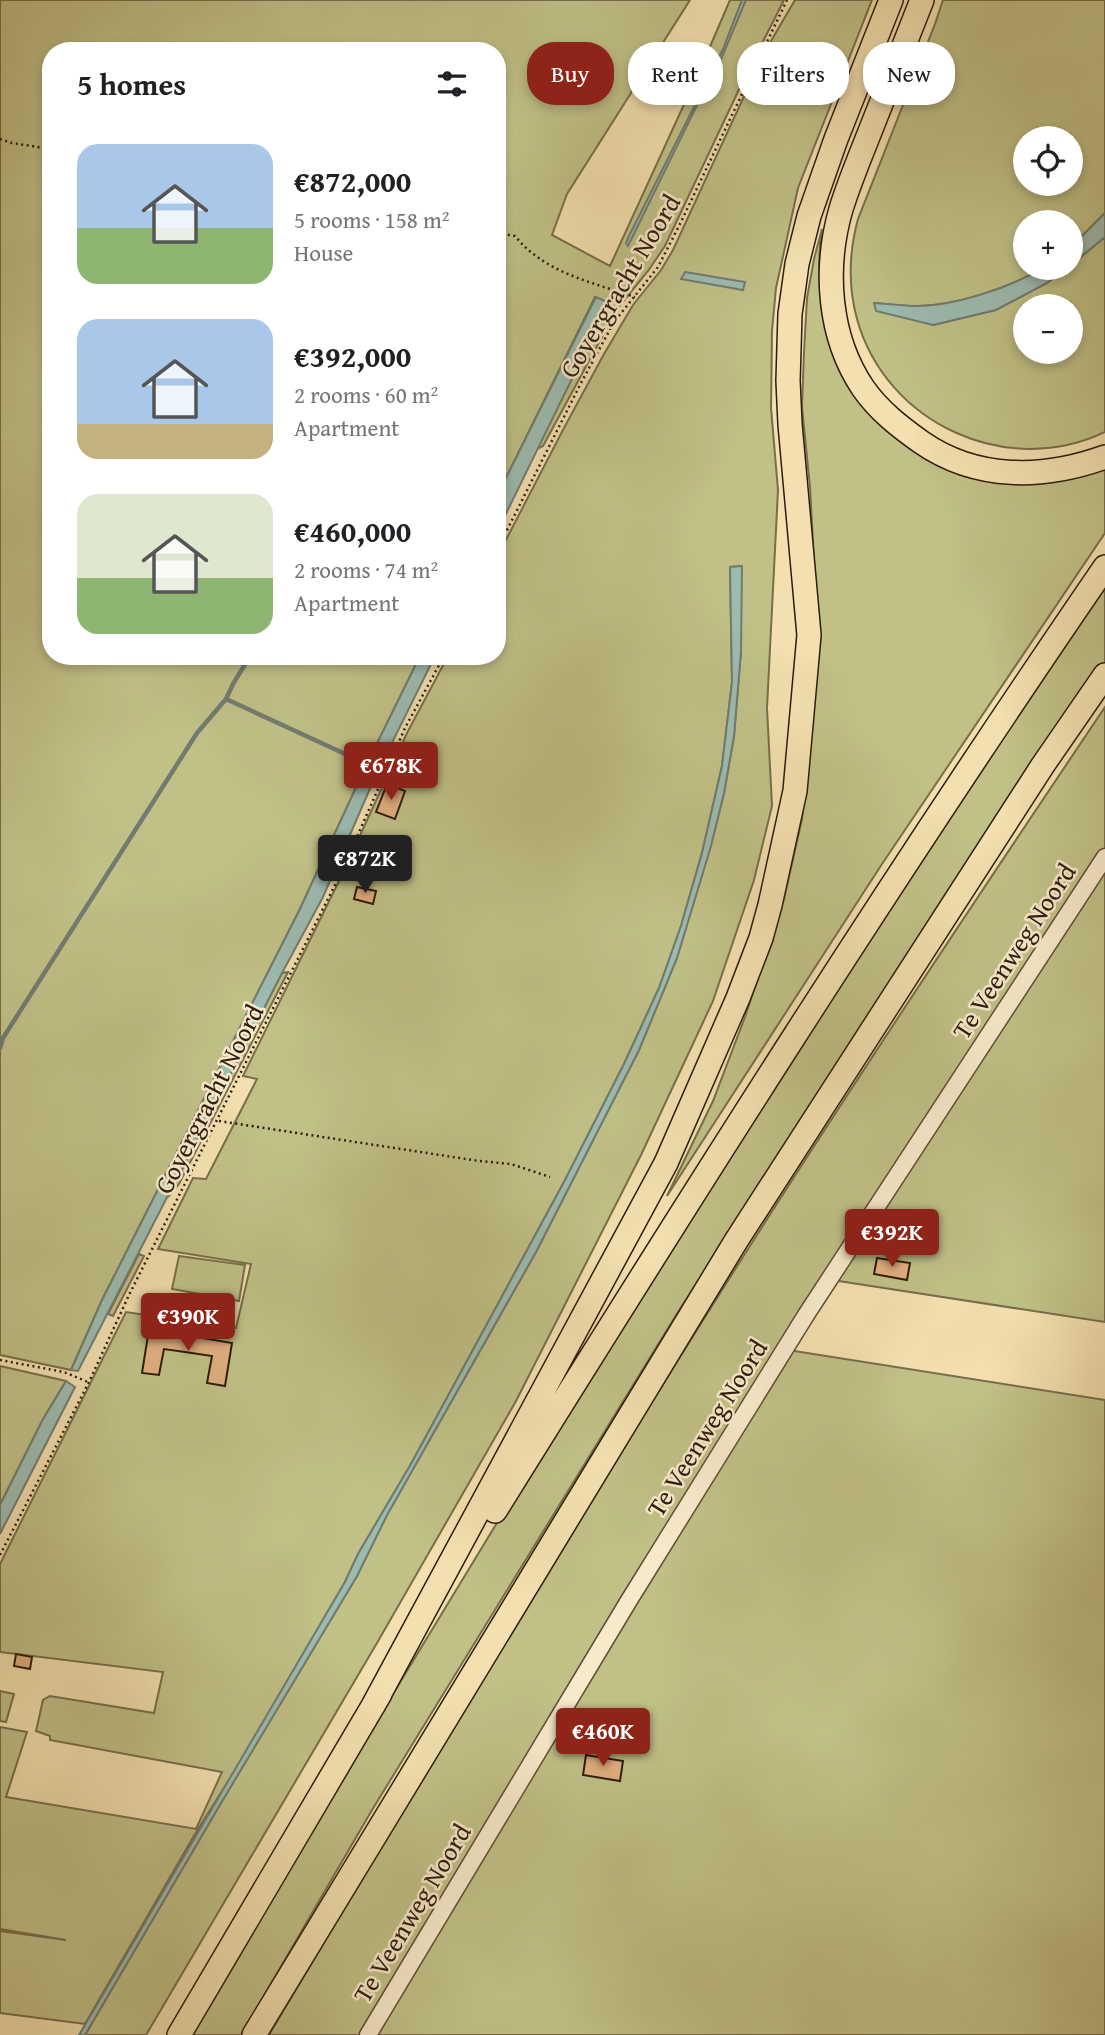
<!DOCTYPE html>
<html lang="en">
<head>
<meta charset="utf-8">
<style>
  :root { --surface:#fff; --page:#f2f2f2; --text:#202124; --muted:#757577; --accent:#8f2418 }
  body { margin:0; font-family:"Gentium Book Plus",serif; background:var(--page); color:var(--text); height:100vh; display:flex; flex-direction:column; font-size:26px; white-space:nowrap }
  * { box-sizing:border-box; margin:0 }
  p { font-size:23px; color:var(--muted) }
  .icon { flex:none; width:38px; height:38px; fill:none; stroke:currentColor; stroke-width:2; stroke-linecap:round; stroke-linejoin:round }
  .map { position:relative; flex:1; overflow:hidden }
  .panel { position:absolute; left:42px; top:42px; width:464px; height:623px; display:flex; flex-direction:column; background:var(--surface); border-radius:28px; box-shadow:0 4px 10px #0003 }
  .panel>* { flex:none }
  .top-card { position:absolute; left:527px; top:42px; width:472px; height:63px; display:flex; gap:14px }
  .buttons { position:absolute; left:1013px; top:126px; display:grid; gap:14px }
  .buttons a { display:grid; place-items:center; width:70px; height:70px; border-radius:50%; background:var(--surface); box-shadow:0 4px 10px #0003; font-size:35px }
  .price { position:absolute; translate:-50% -60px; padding:0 16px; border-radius:7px; background:var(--accent); color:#fff; font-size:23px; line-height:46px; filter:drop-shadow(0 2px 4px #0008) }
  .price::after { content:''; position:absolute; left:50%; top:42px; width:21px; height:16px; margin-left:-10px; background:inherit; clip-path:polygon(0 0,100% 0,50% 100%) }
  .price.current { background:#222; color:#fff }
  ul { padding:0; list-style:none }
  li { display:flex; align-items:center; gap:21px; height:175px; padding:0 35px }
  li span { display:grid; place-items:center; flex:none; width:196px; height:140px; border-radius:21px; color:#555 }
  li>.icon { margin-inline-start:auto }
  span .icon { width:84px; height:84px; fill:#fffc; stroke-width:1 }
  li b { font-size:30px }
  h2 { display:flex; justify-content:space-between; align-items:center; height:84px; padding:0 35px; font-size:30px }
  .pill { padding:0 24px; border-radius:28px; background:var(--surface); box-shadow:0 4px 10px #0003; font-size:24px; line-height:63px }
  .pill.current { background:var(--accent); color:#fff }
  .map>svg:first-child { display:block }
  .green { fill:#c0c087; stroke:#776e4a; stroke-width:2; fill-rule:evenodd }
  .water { fill:#9dbcb1; stroke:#717c70; stroke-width:2 }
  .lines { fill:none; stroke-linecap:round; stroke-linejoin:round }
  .stream { stroke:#717c70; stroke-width:4.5 }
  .building { fill:#e1af80; stroke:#2e1d0e; stroke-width:2 }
  .minor-casing { stroke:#5f4e36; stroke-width:19 }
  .highway-casing { stroke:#2e1d0e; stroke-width:26 }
  .path { stroke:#2e1d0e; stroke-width:2.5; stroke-dasharray:2 3.5; stroke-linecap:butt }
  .minor { stroke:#f7eacb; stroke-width:16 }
  .highway { stroke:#f3dfaf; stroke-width:23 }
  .labels { text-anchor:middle; stroke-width:5; stroke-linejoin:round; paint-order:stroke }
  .street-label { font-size:26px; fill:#2e1d0e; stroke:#f7eacb }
</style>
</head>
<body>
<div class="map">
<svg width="1105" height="2035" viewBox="0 0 1105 2035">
  <rect width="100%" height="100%" fill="#f3dfaf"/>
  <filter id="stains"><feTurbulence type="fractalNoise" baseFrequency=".00286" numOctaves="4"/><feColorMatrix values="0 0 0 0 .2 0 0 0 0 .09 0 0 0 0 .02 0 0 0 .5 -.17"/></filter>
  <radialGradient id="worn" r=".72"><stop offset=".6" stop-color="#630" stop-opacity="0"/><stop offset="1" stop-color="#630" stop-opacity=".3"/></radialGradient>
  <path class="green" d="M0,0H690L567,194L552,235L610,266L703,63L730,0H784L743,81L665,246L648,271L617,309L543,446L537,449L609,304L595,297L497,496V51H51V656H420L365,768L300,909L102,1300L71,1370L0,1355Z
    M795,0H872L798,188L776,288L772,331L771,408L778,490L767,708L772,806L754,880L713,1001L641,1155L516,1401L377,1643L146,2035H85L221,1803L357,1576L387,1515L536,1252L639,1050L677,958L711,845L724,793L734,736L741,651V566L730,567L732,682L722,766L702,853L681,926L659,988L624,1064L564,1182L411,1464L358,1554L345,1582L239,1764L195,1834L85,2024L0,2013V1931L66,1940L0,1929V1727L27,1732L6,1797L196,1829L222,1772L50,1740V1736L36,1731L43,1700L50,1696L154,1713L163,1672L0,1652V1564L126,1312L236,1328L251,1264L158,1249L193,1178L206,1179L257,1079L243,1076L341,877L407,733L448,656H497V557L564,428L604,354L633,305L661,270L673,250L764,53Z
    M943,0H1105V213L1071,247V222H1026V268H1043C1009,288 953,307 913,306C900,306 887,304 875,303L933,325L995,310L1047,283L1067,268H1071V265L1105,237V432C1008,479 886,424 857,319C848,286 849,252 858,219L935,24ZM1026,138H1071V184H1026ZM1026,306H1071V352H1026Z
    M822,229C817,263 818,294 826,328L938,461L1105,467V533L882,864L667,1196L713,1101L745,1017L784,899L802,819L813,712L818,635L810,487L802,407L804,352L807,298L814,259Z
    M1105,584V664L976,852L678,1312L372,1810L241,2035H191L300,1847L571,1401L834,991Z
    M1105,707V851L364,2035H269C423,1775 579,1516 741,1260C859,1074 982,890 1105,707Z
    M1105,863V1322L832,1280Z
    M288,972L179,1184L168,1197L282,973Z
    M139,1254L144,1256L113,1316L108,1314Z
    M179,1256L245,1265L239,1301L172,1289Z
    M788,1350L1105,1400V2035H373Z
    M0,1366L66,1381L42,1421L0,1505Z
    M0,1691L14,1694L6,1722L0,1721Z"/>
  <path class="water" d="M742,0H746L719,64L702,95L628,246L626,243L629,236L723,49Z
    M1105,213V237L1071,265V247Z
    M1043,268H1067L1047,283L996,310L933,325L876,311L874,303C887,304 900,305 913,306C952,307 1009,288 1043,268Z
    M685,272L745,282L743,290L681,279Z
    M596,297L609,303L497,532V496Z
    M742,566L741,651L734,736L724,793L711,846L677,958L639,1050L536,1252L387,1515L357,1576L221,1803L85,2035H79C167,1883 257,1733 345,1582L358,1554L411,1464L564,1182L624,1064L659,988L681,926L702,853L722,766L732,682L730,567Z
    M420,656H435L375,777L323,897L282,973L78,1371L71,1370L102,1300L300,909L365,768Z
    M66,1381L75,1387L0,1534V1505L42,1421Z"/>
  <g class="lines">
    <path class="stream" d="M226,699L367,764
      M0,1048L3,1038L197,733L226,699L233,684L250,656"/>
  </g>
  <path class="building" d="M387,784L405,791L395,819L376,812Z
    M357,887L376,891L373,904L354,899Z
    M877,1258L910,1263L907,1280L874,1274Z
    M149,1329L232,1343L225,1386L207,1383L212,1356L185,1352L164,1349L159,1375L142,1373Z
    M16,1654L32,1657L30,1669L14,1666Z
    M586,1755L623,1761L620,1781L583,1775Z"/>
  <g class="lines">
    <g class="minor-casing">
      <path id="minor" d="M368,2035L628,1602L806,1315L1105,857"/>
    </g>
    <g class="highway-casing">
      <path id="highway" d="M922,0C906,41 889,83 873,124C862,152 850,180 841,209C824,268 828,336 863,388C879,411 900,427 921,442C977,481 1044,479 1105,457
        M495,1511C693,1193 893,876 1105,567
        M373,1706L666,1163L738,998L761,938L770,905L795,791L809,635L790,424L788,381L790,314L797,264L809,216L836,139L891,0
        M179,2035L380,1694
        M254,2035L736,1241L1043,765L1105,675"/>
    </g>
    <path class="path" d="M0,139L12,143L51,149
      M497,233L515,236C545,273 591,282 635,297
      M497,550L581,383L614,322L658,267L679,226L787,0
      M219,1121L479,1161L511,1164L550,1177
      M0,1360L64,1372L88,1382
      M0,1555L89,1382L129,1295L341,873L405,728L444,656"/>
    <use href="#minor" class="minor"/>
    <use href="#highway" class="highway"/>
  </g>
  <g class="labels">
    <g class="street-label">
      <text transform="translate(620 286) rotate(-59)" y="9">Goyergracht Noord</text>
      <text transform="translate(1014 951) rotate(-57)" y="9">Te Veenweg Noord</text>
      <text transform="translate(209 1099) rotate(-63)" y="9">Goyergracht Noord</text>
      <text transform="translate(707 1428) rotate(-58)" y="9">Te Veenweg Noord</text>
      <text transform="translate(412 1913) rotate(-59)" y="9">Te Veenweg Noord</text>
    </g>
  </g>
  <rect width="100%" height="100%" filter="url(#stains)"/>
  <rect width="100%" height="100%" fill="url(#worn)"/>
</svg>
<div class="buttons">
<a><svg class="icon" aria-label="locate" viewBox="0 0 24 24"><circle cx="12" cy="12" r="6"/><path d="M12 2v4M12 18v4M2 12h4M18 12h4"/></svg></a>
<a>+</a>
<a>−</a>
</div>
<b class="price" style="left:391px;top:802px">€678K</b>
<b class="price current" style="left:365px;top:895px">€872K</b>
<b class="price" style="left:892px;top:1269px">€392K</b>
<b class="price" style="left:188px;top:1353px">€390K</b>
<b class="price" style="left:603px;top:1768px">€460K</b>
<div class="top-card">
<a class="pill current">Buy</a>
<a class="pill">Rent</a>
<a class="pill">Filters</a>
<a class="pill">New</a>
</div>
<section class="panel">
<h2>5 homes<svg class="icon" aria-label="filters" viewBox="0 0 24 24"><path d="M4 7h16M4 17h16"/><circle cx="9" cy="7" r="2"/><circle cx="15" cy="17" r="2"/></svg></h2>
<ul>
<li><span style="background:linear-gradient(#a9c7e8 60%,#8fb573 0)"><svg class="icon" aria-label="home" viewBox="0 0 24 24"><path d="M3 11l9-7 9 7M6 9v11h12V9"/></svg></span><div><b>€872,000</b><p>5 rooms · 158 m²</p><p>House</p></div></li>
<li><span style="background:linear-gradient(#a9c7e8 75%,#c2b280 0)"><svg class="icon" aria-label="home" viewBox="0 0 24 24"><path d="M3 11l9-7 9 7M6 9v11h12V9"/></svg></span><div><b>€392,000</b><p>2 rooms · 60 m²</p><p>Apartment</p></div></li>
<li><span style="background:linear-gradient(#dfe7d0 60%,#8fb573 0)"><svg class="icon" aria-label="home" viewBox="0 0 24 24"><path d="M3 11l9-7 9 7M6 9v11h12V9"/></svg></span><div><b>€460,000</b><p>2 rooms · 74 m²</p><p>Apartment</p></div></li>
</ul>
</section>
</div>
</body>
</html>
